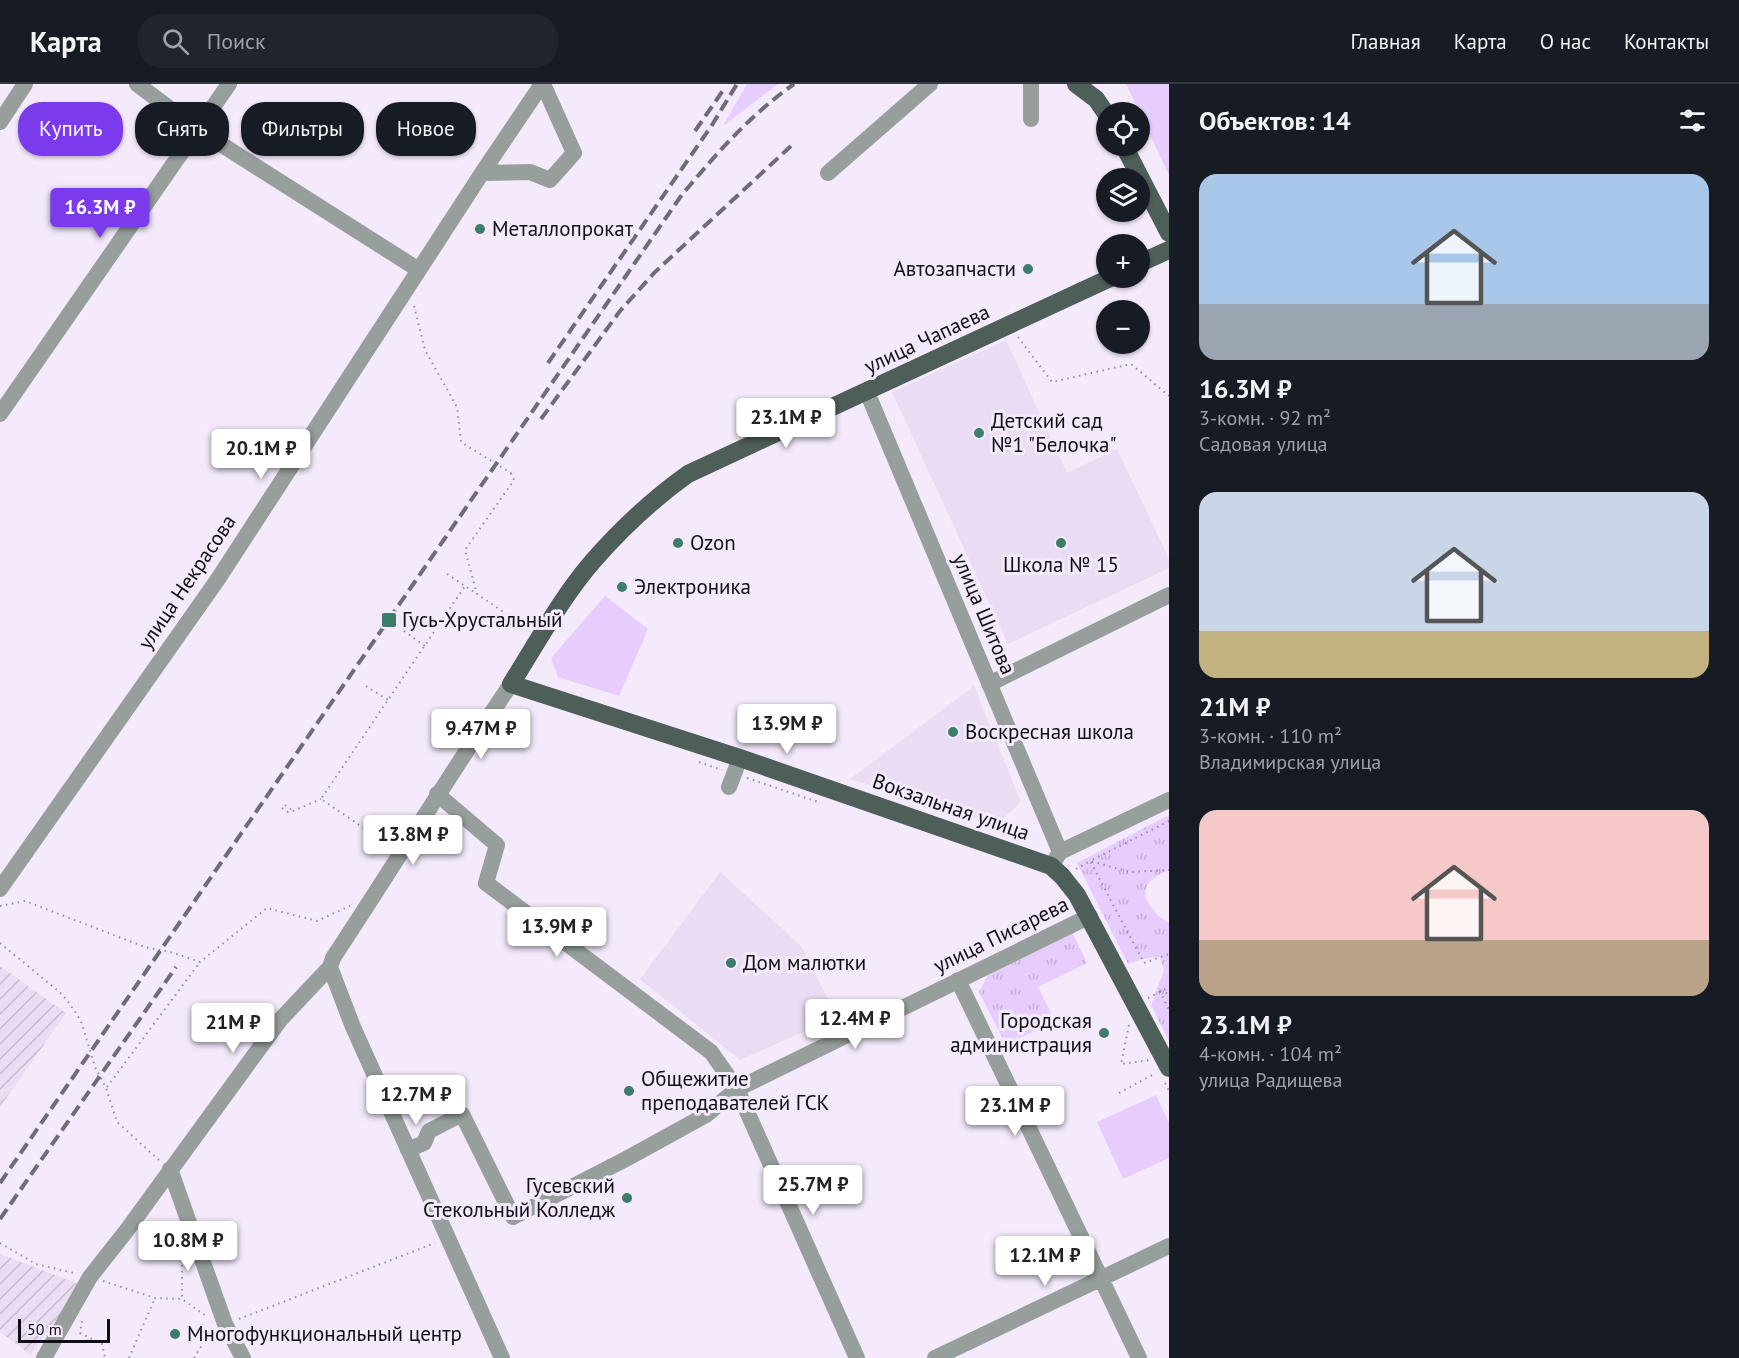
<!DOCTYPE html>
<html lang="ru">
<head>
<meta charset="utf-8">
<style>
  :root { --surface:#171b24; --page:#20242c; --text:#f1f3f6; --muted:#9ea1a6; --line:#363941; --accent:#7c3aed }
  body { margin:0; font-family:"PT Sans",sans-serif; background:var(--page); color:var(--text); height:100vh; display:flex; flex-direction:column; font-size:22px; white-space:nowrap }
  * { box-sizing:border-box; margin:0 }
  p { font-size:20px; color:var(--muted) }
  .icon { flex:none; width:33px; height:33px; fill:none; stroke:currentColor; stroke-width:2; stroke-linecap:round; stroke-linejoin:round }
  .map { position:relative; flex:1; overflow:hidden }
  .panel { display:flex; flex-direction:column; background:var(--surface); width:570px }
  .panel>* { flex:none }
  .top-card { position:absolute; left:18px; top:18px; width:570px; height:54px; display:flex; gap:12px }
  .controls { position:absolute; left:1096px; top:18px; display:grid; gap:12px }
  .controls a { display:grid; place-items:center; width:54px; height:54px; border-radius:50%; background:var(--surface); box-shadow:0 2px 4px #0004; font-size:30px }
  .scale { position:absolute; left:18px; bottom:15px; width:92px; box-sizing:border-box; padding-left:6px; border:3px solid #100d13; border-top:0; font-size:16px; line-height:21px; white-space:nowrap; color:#100d13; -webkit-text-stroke:4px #f4eafc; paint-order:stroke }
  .price { position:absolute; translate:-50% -51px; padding:0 14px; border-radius:6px; background:#fff; color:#222; font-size:20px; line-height:39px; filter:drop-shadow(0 2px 3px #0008) }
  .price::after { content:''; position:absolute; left:50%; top:36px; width:18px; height:14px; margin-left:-9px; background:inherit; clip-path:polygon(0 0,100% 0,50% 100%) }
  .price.current { background:var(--accent); color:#fff }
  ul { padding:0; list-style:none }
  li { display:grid; align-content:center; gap:12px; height:318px; padding:0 30px }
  li span { display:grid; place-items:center; height:186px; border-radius:18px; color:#555 }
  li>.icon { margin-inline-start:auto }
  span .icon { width:108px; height:108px; fill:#fffc; stroke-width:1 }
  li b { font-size:26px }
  h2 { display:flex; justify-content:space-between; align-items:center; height:72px; padding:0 30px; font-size:26px }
  .pill { padding:0 21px; border-radius:24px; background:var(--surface); box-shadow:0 2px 4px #0004; font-size:21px; line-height:54px }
  .pill.current { background:var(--accent); color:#fff }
  header { display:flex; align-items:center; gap:36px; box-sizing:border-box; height:84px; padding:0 30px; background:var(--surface); border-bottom:2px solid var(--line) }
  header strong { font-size:28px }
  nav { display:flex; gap:33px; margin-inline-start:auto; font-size:21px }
  .search { width:420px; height:54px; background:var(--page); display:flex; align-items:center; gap:15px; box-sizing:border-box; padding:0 21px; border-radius:24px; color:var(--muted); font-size:22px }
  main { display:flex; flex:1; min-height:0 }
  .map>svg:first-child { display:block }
  .built { fill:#e9dcf3 }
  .industrial { fill:url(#industrial-furrows) }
  .grass { fill:#e7cdfd }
  .park { fill:url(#park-tufts) }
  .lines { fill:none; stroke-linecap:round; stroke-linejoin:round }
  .path { stroke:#968e9c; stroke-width:2; stroke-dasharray:1.5 4.5; stroke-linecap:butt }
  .minor { stroke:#969f9c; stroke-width:16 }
  .major { stroke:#4e5e59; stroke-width:18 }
  .rail { stroke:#716b77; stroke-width:4; stroke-dasharray:12 6; stroke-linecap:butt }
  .poi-dot { fill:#3c7c6a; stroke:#f4eafc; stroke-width:2 }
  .labels { text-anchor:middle; stroke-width:6; stroke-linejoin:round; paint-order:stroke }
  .poi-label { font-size:21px; fill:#100d13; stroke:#f4eafc; text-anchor:start }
  .street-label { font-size:21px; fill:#100d13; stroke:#f4eafc }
</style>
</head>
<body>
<header>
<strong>Карта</strong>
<div class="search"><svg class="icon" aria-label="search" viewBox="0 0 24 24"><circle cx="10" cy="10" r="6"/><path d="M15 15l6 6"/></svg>Поиск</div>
<nav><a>Главная</a><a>Карта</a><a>О нас</a><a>Контакты</a></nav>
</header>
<main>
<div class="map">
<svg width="1169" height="1274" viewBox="0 0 1169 1274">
  <defs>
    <pattern id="industrial-furrows" width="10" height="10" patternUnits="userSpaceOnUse" patternTransform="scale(1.5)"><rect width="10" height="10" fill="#e9dcf3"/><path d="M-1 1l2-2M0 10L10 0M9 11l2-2" fill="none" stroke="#c7bccf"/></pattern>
    <pattern id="park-tufts" width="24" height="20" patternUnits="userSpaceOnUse" patternTransform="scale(1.5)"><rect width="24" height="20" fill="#e7cdfd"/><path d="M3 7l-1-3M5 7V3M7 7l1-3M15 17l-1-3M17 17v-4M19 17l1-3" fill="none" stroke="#c5afd8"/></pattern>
  </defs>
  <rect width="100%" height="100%" fill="#f4eafc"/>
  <path class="built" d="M1006,256L1067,389L1117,365L1169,475V484L1008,560L892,308Z
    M974,602L1021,718L996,740L850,695Z
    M720,788L801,862L837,933L740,976L640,895Z"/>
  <path class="industrial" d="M0,882L66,929L0,1023Z
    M0,1170L81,1201L31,1271L0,1248Z"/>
  <path class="grass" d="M747,0H778L723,42Z
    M1126,0H1169V91Z
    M605,512L648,545L619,612L558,593L551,574Z
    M1156,1011L1169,1039V1074L1123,1095L1097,1038Z"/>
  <path class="park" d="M1169,731V786C1161,789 1149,795 1146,804C1143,819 1158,833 1169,839V957L1151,921L1164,886L1160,873L1142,875L1128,880L1077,779Z
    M1072,848L1087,879L1038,903L1055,937L1006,961L979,908L988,891Z"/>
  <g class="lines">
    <path class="path" d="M414,222L425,266L457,323L461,358L511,389
      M1018,253L1052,298L1131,280L1169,312
      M511,389L514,396L465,466L477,510L527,544
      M447,490L477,510
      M404,547L425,562
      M366,602L388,616
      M699,678L722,686
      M747,694L821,719
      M285,721L292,726
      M282,724L288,728L293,727L321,715
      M1169,737L1090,777L1144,879L1169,870
      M389,761L321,715L465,502
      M1076,785L1090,777L1130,788L1169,786
      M0,822L25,817L145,863L174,869L200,878L267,824L317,837L350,822
      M0,859L63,911L74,926L81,937L95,983L106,1004L117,1038L159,1076
      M1160,907L1169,926
      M1160,907L1169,910
      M1148,914L1169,903
      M1129,941L1121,980L1150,976
      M1165,999L1169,1007
      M107,1003L200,878
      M1119,1009L1156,989
      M0,1159L36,1180L74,1189
      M182,1163V1215
      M103,1197L155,1214L182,1215L206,1232
      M239,1235L435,1159
      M82,1237L80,1249L102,1260L105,1274
      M129,1274L155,1214
      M194,1274L211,1246"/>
    <path class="minor" d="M137,0L197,45L419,186
      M1031,35V0
      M0,38L25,0
      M482,89L530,88L550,96L574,69L543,0
      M828,89L930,0
      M867,308L1060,768
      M0,330L229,0
      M989,600L1169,511
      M729,703L740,674
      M437,710L497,761L486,799L711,968L737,1005L857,1274
      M1055,776L1060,768L1169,716
      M0,805L218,495L482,89L542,0
      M958,896L1139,1274
      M408,1066L424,1059L429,1047L462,1030L513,1133L626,1075L706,1031L737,1005L1090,832
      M170,1085L225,1240L243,1274
      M44,1274L90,1193L127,1146L280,936L330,883
      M502,1274L353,943L330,883L333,874C393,783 450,690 511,600
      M935,1274L1169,1162"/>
    <path class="major" d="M1076,0L1096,15L1107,31
      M1124,62L1169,149
      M1140,179L1169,166
      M1110,194L688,390C653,415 621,445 593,477C561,514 537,559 511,600L740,674L1051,782L1062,792L1077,811L1169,984"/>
    <path class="rail" d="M695,47L724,5
      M548,279L712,41L737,0
      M541,335L620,227L654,189L791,62
      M0,1099L681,112C715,71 750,31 794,0
      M0,1135L176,883"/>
  </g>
  <g class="poi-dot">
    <circle cx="480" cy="145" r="6"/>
    <circle cx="1028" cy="185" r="6"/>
    <circle cx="979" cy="349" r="6"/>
    <circle cx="678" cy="459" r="6"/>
    <circle cx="1061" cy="459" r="6"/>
    <circle cx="622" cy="503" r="6"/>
    <rect x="381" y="528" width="16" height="16" rx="3"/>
    <circle cx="953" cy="648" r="6"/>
    <circle cx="731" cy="879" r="6"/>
    <circle cx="1104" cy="949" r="6"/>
    <circle cx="629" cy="1007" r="6"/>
    <circle cx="627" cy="1114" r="6"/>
    <circle cx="175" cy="1250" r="6"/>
  </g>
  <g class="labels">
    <g class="poi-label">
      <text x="492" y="152">Металлопрокат</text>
      <text x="1016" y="192" text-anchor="end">Автозапчасти</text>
      <text x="991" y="344">Детский сад<tspan x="991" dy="24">№1 "Белочка"</tspan></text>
      <text x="690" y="466">Ozon</text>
      <text x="1061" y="488" text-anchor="middle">Школа № 15</text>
      <text x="634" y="510">Электроника</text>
      <text x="402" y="543">Гусь-Хрустальный</text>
      <text x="965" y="655">Воскресная школа</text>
      <text x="743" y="886">Дом малютки</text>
      <text x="1092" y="944" text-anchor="end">Городская<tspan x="1092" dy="24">администрация</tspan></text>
      <text x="641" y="1002">Общежитие<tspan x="641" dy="24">преподавателей ГСК</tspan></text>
      <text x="615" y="1109" text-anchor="end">Гусевский<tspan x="615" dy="24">Стекольный Колледж</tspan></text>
      <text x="187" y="1257">Многофункциональный центр</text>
    </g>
    <g class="street-label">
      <text transform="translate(927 255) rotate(-25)" y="7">улица Чапаева</text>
      <text transform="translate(187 498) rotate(-56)" y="7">улица Некрасова</text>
      <text transform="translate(984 530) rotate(67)" y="7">улица Шитова</text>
      <text transform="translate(951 723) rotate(19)" y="7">Вокзальная улица</text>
      <text transform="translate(1001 851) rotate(-26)" y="7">улица Писарева</text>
    </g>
  </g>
</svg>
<div class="controls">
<a><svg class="icon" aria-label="locate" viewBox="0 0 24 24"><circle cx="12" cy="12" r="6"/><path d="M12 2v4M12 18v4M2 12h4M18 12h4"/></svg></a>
<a><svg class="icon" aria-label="layers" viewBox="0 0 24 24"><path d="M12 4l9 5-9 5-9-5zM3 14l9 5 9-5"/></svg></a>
<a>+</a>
<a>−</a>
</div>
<div class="scale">50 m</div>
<b class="price current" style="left:100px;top:155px">16.3M ₽</b>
<b class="price" style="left:786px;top:365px">23.1M ₽</b>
<b class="price" style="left:261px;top:396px">20.1M ₽</b>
<b class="price" style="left:787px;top:671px">13.9M ₽</b>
<b class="price" style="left:481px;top:676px">9.47M ₽</b>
<b class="price" style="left:413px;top:782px">13.8M ₽</b>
<b class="price" style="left:557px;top:874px">13.9M ₽</b>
<b class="price" style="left:855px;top:966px">12.4M ₽</b>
<b class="price" style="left:233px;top:970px">21M ₽</b>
<b class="price" style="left:416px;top:1042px">12.7M ₽</b>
<b class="price" style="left:1015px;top:1053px">23.1M ₽</b>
<b class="price" style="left:813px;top:1132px">25.7M ₽</b>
<b class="price" style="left:188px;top:1188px">10.8M ₽</b>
<b class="price" style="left:1045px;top:1203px">12.1M ₽</b>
<div class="top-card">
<a class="pill current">Купить</a>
<a class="pill">Снять</a>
<a class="pill">Фильтры</a>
<a class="pill">Новое</a>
</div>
</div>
<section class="panel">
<h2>Объектов: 14<svg class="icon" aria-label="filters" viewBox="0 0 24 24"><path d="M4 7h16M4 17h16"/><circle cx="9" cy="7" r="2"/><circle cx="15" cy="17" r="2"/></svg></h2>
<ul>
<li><span style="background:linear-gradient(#a9c7e8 70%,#9aa5b1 0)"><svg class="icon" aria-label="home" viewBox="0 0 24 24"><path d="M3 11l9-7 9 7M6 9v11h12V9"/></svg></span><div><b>16.3M ₽</b><p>3-комн. · 92 m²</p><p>Садовая улица</p></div></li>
<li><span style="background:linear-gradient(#c9d6e8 75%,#c2b280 0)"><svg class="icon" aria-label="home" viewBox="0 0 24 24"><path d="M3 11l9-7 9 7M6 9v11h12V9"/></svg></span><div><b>21M ₽</b><p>3-комн. · 110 m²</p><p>Владимирская улица</p></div></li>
<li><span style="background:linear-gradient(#f6c9c9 70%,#b9a48a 0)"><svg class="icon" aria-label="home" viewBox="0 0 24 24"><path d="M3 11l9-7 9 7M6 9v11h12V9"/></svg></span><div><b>23.1M ₽</b><p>4-комн. · 104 m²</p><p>улица Радищева</p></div></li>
</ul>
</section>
</main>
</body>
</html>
